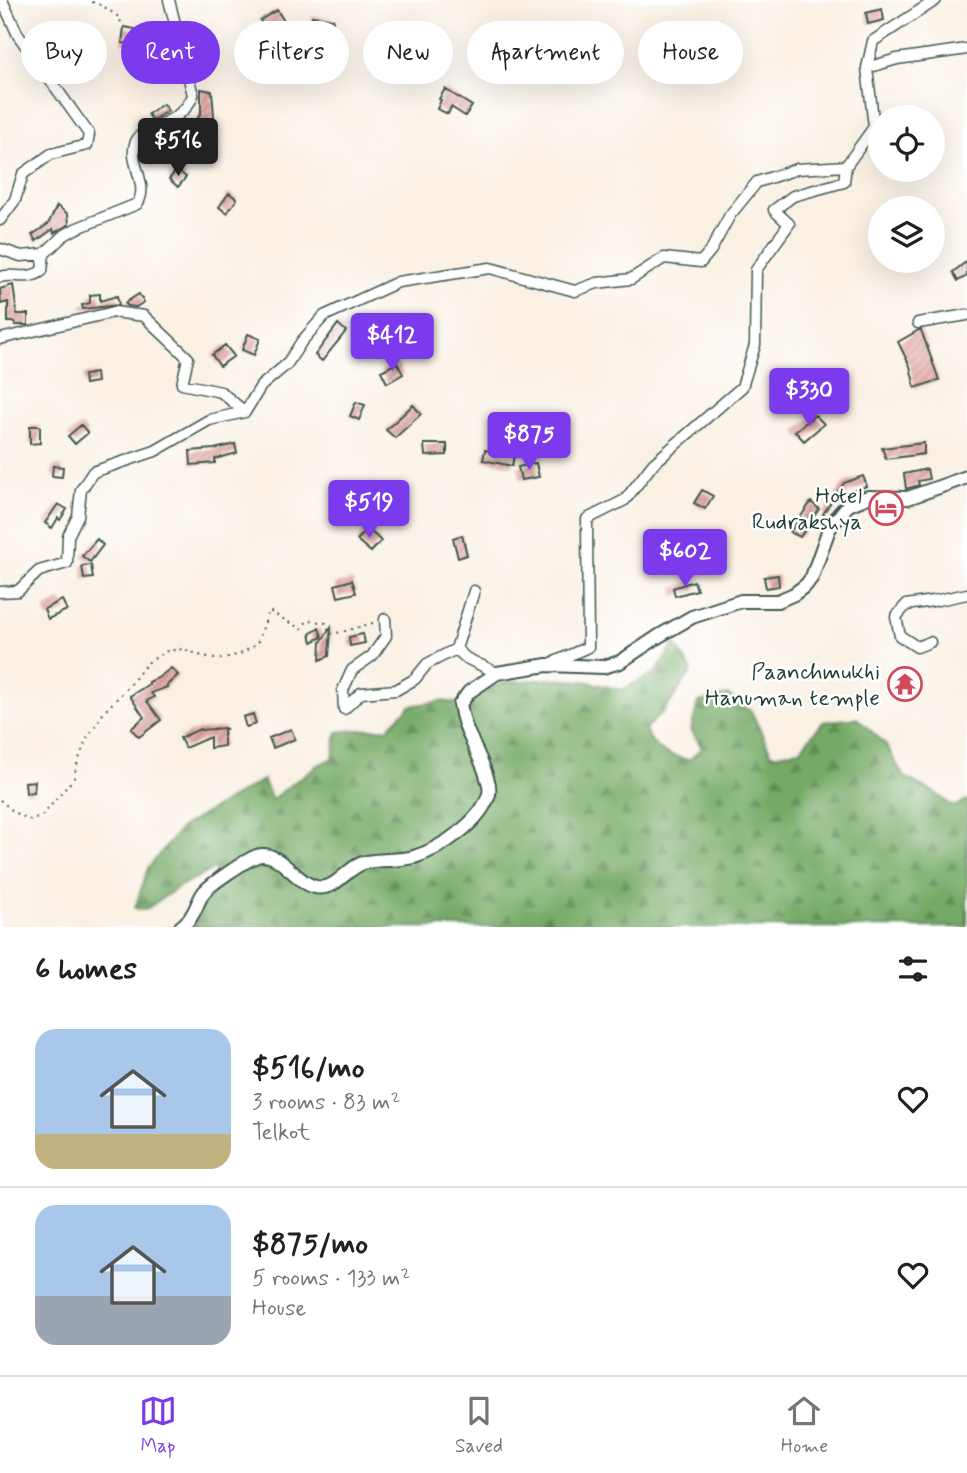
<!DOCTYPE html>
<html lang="en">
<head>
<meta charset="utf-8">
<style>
  :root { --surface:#fff; --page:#f2f2f2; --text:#202124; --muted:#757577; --line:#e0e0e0; --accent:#7c3aed }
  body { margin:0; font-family:Mynerve,sans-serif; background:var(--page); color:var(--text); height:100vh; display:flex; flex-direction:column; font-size:26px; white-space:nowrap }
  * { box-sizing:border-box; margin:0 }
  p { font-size:23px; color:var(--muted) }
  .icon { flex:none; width:38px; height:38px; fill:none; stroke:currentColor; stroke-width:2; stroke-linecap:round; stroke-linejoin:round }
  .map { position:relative; height:927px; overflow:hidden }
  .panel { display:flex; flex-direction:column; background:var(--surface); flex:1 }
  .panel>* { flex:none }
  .hud { position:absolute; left:21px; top:21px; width:926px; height:63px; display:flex; gap:14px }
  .buttons { position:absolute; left:868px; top:105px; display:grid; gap:14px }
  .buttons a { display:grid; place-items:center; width:77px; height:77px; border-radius:50%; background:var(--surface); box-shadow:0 7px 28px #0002; font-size:35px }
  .price { position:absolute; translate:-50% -60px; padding:0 16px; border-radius:7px; background:var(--accent); color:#fff; font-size:23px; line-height:46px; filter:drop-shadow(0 2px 4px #0008) }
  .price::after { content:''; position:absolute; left:50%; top:42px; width:21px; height:16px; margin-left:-10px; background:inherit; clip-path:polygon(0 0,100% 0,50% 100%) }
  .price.selected { background:#222; color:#fff }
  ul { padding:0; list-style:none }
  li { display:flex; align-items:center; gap:21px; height:175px; padding:0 35px }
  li+li { border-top:2px solid var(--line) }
  li span { display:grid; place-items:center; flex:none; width:196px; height:140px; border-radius:21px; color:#555 }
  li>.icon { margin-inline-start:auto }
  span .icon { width:84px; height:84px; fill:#fffc; stroke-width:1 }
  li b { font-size:30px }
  h2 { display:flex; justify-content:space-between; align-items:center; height:84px; padding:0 35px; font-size:30px }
  .chip { padding:0 24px; border-radius:32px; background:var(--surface); box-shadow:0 7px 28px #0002; font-size:24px; line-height:63px }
  .chip.selected { background:var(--accent); color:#fff }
  .tabs { display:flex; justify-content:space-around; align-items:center; height:98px; border-top:2px solid var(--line); background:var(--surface); font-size:19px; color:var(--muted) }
  .tabs a { display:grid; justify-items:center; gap:4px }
  .tabs .selected { color:var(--accent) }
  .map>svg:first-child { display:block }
  .forest { fill:url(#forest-firs); stroke:#4a734c; stroke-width:2 }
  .building { fill:url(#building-hatch) }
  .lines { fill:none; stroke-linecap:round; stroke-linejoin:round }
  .minor-casing { stroke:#40584e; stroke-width:13 }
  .tertiary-casing { stroke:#40584e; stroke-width:16 }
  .path { stroke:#40584e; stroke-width:2; stroke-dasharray:2 5; stroke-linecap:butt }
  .minor { stroke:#fff; stroke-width:10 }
  .tertiary { stroke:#fff; stroke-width:12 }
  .labels { text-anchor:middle; stroke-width:5; stroke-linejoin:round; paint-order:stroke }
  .poi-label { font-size:23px; fill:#1f3d34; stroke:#fff; text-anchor:end }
</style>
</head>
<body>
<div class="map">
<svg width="967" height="927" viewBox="0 0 967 927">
  <defs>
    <pattern id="forest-firs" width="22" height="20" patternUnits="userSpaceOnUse" patternTransform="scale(1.75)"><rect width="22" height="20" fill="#74a965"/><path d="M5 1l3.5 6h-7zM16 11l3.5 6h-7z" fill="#5f8b54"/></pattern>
    <pattern id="building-hatch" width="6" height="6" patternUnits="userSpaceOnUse" patternTransform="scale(1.75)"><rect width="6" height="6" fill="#e4aaa6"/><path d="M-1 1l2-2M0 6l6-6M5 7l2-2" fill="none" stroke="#b88c88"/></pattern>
  </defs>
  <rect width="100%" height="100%" fill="#fff"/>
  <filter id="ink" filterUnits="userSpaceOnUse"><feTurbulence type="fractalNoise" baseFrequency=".0143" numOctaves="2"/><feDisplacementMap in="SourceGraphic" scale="14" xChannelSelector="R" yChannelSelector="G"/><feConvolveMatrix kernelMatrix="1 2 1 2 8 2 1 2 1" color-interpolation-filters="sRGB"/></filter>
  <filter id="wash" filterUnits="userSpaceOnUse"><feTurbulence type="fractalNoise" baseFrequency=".00686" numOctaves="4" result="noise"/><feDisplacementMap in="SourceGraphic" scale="28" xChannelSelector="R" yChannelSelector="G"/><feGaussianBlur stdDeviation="1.57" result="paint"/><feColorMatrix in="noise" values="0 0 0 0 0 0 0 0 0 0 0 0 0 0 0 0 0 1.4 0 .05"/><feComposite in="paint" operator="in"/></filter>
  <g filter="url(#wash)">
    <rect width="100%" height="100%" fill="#faf0e3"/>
    <path class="forest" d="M675,643L692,671L664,711L645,729C655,752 665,754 689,760L702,748L691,730L698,702L728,695L751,711L772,755L800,750L823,722L857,718L885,744L904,777L934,792L954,807L967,800V927H193L217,867L180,886L145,910L135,908L148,868L182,827L263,780L272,799L316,766L333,758L337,732L369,729H387L410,706L441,701L467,704L488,688L508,682L548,679L585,681L622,690L655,673Z"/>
    <g id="blocks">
      <path class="building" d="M882,9L884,20L868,24L866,13Z
        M277,10L284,21L267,32L260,20Z
        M312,16L333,19L331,33L310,30Z
        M124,27L135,29L132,44L122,43Z
        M201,89L212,91L214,116L203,135L192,131L201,112Z
        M445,89L472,106L465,116L451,107L448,114L437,109L441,100L439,99Z
        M163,104L168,111L152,120L148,114Z
        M150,148L159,154L152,163L143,157Z
        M177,170L186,177L178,187L169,179Z
        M229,193L237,199L227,213L219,207Z
        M57,206L68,214L69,224L54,233L53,229L36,241L32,235L48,224Z
        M967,261V276L958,281L953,272Z
        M13,285L17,314H28V325H15V322H8V302L1,304L0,289Z
        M100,294V301L117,296L119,305L83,309L82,305L90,303V295Z
        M139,294L144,302L136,307L128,306L125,303Z
        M338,324L346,331L322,361L315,355Z
        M919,330H921L939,380L915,388L910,366L898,342Z
        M248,334L260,339L254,355L242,350Z
        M225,345L234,356L220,366L212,355Z
        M397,363L403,374L387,383L381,371Z
        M96,373L97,382L85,384L84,375Z
        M356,402L365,405L359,420L350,416Z
        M413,405L421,414L395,438L386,430Z
        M815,415L824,424L804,441L795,431Z
        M81,425L88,433L75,444L68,436Z
        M30,426H40V443L30,444Z
        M924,443V454L886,459L882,448Z
        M235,444L237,453L215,459V463L191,465L190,451L214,449Z
        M424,444H447V455L425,456Z
        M485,450L514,456L512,466L483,460Z
        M536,463L539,477L521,480L518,467Z
        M53,466L63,467L62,477L52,476Z
        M927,469L929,479L918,481L919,485L906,489L904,474Z
        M863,476L867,486L849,492L827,517L823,514L844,483Z
        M702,490L713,496L705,509L694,503Z
        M811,502L819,509L800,537L790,532Z
        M58,504L67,509L60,520L58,518L52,528L45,523Z
        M368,529L381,541L371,552L357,540Z
        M462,535L467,555L458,558L453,538Z
        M97,539L103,545L90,562L82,556Z
        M91,565L93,578L84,579L82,566Z
        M778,575L779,586L766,588L764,577Z
        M352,580L356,593L338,597L335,585Z
        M694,581L697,590L675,596L673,588Z
        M62,600L67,610L48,619L44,609Z
        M331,627L329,656L320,660L321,642Z
        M319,628L322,637L312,642L310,634Z
        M363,634L365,643L350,646L349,637Z
        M171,668L178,675L167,685V687L151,693L154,697L147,701L161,720L139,737L131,729L144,717L130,696L149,684V682L158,678Z
        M253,714L256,724L246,727L243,717Z
        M224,728L226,729L224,730V746L210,748V737L185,748L180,738L200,729L201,730Z
        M291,729L295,739L273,748L269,738Z
        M35,781L34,792L26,793L25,782Z"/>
    </g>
  </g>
  <g filter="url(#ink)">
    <use href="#blocks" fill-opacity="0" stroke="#40584e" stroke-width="2"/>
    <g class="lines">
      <g class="minor-casing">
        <path id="minor" d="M867,68L897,59L967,49
          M0,220L15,200L23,174L51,154L87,145L89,134L18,35L2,0
          M0,249L21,256L44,254
          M0,277C16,273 27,281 42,271L44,254L63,236L75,229L137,204C150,186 129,164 135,144C142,122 181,128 193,95L169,0
          M918,323L967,315
          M0,339L114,312L144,316L188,358L182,384L221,392L245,412L261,386L287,364L302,341L324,316L398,282L490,268L575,291L597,283L631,279L664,258L701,262L711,250L730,215L757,182L797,169L846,166
          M0,592L18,591L39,571L67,563L68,536L78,516L81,490L93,472L155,451L209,420L245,412
          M385,619L386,636L372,656L352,670L343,690L344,709L361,693L396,690L415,679L427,664L456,649L466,658L497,673
          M930,642L917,647L900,636L896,617L906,605L933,601L967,594
          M456,649L474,591
          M550,664L588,647L587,519L625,500L653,464L742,387L755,345L756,270L789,224L774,210L793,196L844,182L846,166L874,127L867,68L873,41L936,0"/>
      </g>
      <g class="tertiary-casing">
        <path id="tertiary" d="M181,927C185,923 190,920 192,915C197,908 199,898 204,892C212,883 246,860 257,856C280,849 296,884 316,887C338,891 347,865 367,862C382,859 398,861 414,857C440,849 481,822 489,794C490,789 489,783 487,778C484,765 476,752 471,739C465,728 462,716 460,704L469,692L497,673L547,665L603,667L620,662L659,636L692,617L741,601H778L794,594L806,585L812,577L829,529L848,505L868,497L908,498L967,477"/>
      </g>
      <path class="path" d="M92,2L103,6L120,18L121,25
        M0,800L14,812L30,820L43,815L74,778L76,767L86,740L104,712L130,685L147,663L167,651L184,649L202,656L221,659L240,654L257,644L269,611L301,629L308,620L326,623L330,634L342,632L376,622"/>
      <use href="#minor" class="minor"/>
      <use href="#tertiary" class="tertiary"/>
    </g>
  </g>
  <defs>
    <g id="hotel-ring" transform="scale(1.75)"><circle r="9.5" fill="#fff" stroke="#d1495b" stroke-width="1.5"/><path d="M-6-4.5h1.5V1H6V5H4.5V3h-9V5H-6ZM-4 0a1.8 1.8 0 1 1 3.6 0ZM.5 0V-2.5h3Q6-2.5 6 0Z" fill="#d1495b"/></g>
    <g id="temple-ring" transform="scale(1.75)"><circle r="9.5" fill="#fff" stroke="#d1495b" stroke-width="1.5"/><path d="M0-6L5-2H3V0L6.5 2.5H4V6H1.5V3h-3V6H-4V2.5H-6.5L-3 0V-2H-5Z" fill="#d1495b"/></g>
  </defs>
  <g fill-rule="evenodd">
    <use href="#hotel-ring" x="886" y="508"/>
    <use href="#temple-ring" x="905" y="684"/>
  </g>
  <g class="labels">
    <g class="poi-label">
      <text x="862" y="503">Hotel<tspan x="862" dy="26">Rudrakshya</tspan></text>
      <text x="880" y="679">Paanchmukhi<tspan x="880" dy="26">Hanuman temple</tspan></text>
    </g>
  </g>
</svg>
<div class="buttons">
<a><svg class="icon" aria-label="locate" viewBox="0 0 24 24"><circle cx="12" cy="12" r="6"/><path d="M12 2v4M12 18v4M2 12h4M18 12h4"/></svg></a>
<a><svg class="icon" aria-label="layers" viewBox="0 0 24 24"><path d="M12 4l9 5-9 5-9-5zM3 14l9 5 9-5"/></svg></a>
</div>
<b class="price selected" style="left:178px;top:178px">$516</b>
<b class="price" style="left:392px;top:373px">$412</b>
<b class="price" style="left:809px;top:428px">$330</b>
<b class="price" style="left:529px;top:472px">$875</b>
<b class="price" style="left:369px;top:540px">$519</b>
<b class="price" style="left:685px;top:589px">$602</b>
<div class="hud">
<a class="chip">Buy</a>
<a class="chip selected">Rent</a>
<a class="chip">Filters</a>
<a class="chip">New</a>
<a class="chip">Apartment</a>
<a class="chip">House</a>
</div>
</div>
<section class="panel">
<h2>6 homes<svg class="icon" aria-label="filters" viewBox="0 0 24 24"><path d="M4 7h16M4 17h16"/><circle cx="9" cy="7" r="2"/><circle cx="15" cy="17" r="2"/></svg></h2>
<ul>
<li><span style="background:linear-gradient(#a9c7e8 75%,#c2b280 0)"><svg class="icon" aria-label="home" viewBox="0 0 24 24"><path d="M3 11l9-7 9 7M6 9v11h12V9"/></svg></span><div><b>$516/mo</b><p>3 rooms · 83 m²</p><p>Telkot</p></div><svg class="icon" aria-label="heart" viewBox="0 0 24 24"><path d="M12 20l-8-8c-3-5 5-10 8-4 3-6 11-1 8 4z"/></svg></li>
<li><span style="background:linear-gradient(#a9c7e8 65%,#9aa5b1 0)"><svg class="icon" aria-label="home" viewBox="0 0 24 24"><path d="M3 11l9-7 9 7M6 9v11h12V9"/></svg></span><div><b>$875/mo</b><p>5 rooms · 133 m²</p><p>House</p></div><svg class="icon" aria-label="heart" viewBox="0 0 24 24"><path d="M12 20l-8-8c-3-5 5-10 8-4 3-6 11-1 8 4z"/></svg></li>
</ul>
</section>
<nav class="tabs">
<a class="selected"><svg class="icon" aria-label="map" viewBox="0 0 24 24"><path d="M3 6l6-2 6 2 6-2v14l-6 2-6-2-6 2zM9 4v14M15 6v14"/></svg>Map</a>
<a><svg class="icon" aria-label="saved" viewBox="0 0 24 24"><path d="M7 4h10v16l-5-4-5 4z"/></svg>Saved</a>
<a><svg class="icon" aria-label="home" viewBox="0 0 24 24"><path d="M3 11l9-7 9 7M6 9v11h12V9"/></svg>Home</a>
</nav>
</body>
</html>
